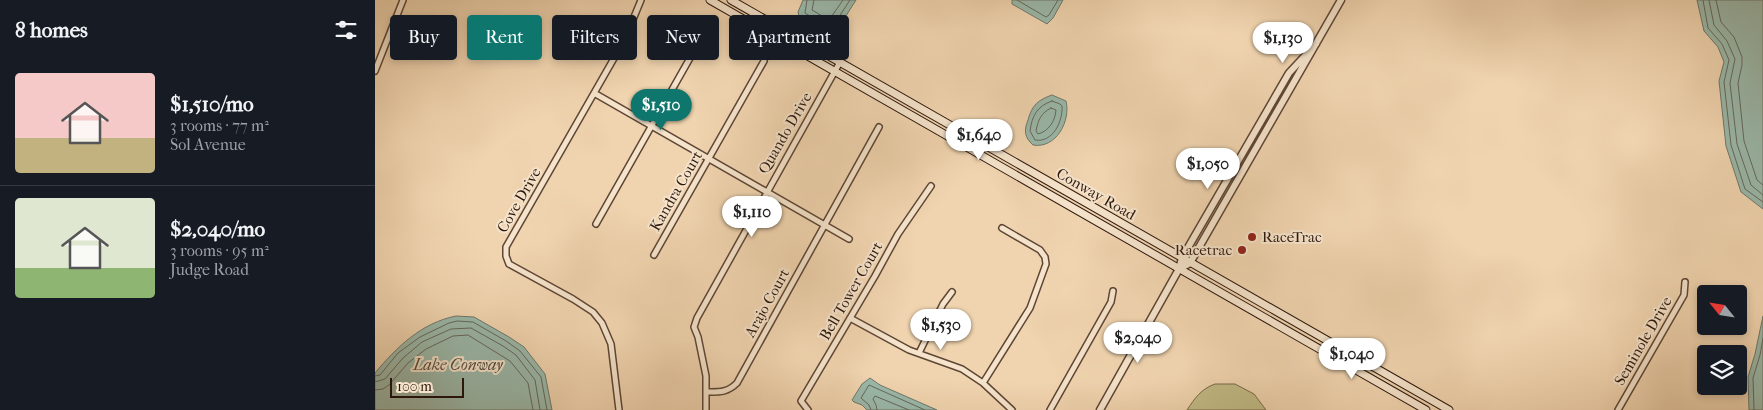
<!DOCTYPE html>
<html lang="en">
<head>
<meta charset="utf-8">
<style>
  :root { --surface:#171b24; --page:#242831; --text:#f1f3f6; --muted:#9ea1a6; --line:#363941; --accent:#0f766e }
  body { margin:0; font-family:"IM FELL French Canon",serif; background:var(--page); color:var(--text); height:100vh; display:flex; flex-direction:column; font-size:19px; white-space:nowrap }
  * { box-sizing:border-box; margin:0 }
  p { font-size:16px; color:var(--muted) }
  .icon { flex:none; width:28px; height:28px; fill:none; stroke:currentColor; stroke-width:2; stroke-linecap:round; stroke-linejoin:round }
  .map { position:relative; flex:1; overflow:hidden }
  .panel { display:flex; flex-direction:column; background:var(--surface); width:375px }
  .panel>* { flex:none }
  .hud { position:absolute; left:15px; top:15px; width:475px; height:45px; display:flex; gap:10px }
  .needle { width:32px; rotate:300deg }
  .buttons { position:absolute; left:1322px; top:285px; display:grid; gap:10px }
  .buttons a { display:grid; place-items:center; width:50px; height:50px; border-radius:5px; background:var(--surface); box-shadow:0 2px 8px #0003; font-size:25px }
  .scale { position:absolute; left:15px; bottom:12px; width:74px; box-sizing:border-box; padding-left:5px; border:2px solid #2d170c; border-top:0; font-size:14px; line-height:18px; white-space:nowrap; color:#2d170c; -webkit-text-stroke:4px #f5e3cb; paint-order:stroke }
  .price { position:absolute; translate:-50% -42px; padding:0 11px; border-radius:18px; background:#fff; color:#222; font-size:16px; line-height:32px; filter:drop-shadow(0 1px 2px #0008) }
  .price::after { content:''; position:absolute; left:50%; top:30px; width:15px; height:11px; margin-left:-8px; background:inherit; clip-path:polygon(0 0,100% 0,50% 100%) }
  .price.on { background:var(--accent); color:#fff }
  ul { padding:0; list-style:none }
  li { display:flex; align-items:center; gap:15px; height:125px; padding:0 15px }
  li+li { border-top:1px solid var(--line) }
  li span { display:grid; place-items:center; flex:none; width:140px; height:100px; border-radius:5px; color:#555 }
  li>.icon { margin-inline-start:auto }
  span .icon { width:60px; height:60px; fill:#fffc; stroke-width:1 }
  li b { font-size:21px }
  h2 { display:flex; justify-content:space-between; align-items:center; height:60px; padding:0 15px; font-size:21px }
  .chip { padding:0 18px; border-radius:5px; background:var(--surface); box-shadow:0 2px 8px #0003; font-size:18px; line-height:45px }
  .chip.on { background:var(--accent); color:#fff }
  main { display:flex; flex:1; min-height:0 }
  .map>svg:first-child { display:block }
  .green { fill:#c1bb86; stroke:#776949 }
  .water { fill:#9ab8aa; stroke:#6e786b }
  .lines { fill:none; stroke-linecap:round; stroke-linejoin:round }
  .shore { stroke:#64685b; stroke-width:1 }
  .minor-casing { stroke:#5e4635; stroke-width:8 }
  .tertiary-casing { stroke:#5e4635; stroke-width:9 }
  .secondary-casing { stroke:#2d170c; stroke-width:9 }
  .minor { stroke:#f5e3cb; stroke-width:5 }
  .tertiary { stroke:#f5e3cb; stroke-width:6 }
  .secondary { stroke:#f5e3cb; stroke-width:7 }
  .poi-dot { fill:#8f2418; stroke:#f5e3cb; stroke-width:2 }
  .labels { text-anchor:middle; stroke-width:4; stroke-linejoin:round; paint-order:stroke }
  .street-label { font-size:15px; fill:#2d170c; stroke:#f5e3cb }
  .poi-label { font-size:15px; fill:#2d170c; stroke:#f5e3cb; text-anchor:start }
  .water-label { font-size:16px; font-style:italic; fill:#534f43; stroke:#f5e3cb }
</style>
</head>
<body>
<main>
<section class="panel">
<h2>8 homes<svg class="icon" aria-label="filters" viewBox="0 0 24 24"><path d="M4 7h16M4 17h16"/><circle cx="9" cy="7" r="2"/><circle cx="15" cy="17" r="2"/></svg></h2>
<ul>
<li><span style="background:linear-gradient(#f6c9c9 65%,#c2b280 0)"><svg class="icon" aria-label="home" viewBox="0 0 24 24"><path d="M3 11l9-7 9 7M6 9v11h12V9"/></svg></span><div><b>$1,510/mo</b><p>3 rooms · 77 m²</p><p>Sol Avenue</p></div></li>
<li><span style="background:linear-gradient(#dfe7d0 70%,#8fb573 0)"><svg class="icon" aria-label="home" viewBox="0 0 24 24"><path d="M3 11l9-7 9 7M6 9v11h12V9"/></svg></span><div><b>$2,040/mo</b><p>3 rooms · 95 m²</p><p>Judge Road</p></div></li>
</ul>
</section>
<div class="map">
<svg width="1388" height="410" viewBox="0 0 1388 410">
  <rect width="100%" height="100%" fill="#f0d4af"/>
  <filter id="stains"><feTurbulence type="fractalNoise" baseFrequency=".004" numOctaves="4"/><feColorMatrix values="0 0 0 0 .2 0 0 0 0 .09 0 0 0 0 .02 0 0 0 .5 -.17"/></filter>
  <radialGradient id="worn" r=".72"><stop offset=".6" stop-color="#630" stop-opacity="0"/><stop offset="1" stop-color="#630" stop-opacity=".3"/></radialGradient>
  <path class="green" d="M840,384H860L879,394L891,410H812C820,398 826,389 840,384Z"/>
  <path class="water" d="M428,0H481L459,35L424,16L423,12Z
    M637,0H688L678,18L672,24L637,4Z
    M1322,0H1388V209L1366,192L1351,146L1344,81L1349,62L1343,47L1329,31Z
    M677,95L691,101C696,121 681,149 658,145C649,137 649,130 653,120C657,105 663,100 677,95Z
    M81,316L99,317L134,337L149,347L170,374L177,410H0V373C22,347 46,323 81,316Z
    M1388,316V410H1374L1373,377L1380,354Z
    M495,378L505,385L562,410H492L487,405L479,402L477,400L487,384Z"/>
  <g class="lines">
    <path class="shore" d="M432,0L430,13L456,29L475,0
      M439,0L437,10L454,20L468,0
      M642,0L671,17L674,15L683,0
      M1328,0L1333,28L1347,44L1354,60L1349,82L1356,145L1370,189L1388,202
      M1334,0L1339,25L1352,41L1360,59L1355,83L1362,144L1376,185L1388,195
      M1341,0L1346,22L1359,37L1367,57V65L1363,83L1369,141L1382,180L1388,185
      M677,101L685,104L687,106C688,121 678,143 660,140L655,131C657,116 662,106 677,101Z
      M676,108L681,110C680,121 674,131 663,134L661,131C663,120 666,113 676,108Z
      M0,376L5,375L23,353L45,337L74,323L82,321L98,322L131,341L145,351L166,377L172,410
      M0,382L10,379L28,358L47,342L76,329L96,328L128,346L141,355L160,380L165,410
      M0,390L8,389L14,385L33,363L51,349L78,336L93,335L135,361L153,383L158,410
      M496,410L494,405L486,398L494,385L550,410
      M502,410L501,405L498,399L500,396L534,410
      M1379,410L1378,378L1385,355L1388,338"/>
    <g class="minor-casing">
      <path id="minor" d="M0,71L28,0
        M219,93L474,239
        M221,224L332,28
        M279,255L389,61
        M475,318L534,350L587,369L608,383L637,410
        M544,353L568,304L577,292
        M608,383L655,308L671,264L670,257L665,250L627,228
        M331,392C344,392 352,393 362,383L504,127
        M244,410L236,344L227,323L218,312L198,299L134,264L131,256V247L250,39L266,0
        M331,410V376L323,337L319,327L322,318L465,62
        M433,410L426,401L500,276L523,234L556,186
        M675,410L736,302L738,291
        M1243,410L1309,295L1310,282"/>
    </g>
    <g class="tertiary-casing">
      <path id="tertiary" d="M804,269L815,263L966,0
        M725,410L804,269L807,258L914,73L941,44"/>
    </g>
    <g class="secondary-casing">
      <path id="secondary" d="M335,0L1051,410
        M356,0L1074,410"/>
    </g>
    <use href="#minor" class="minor"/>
    <use href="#tertiary" class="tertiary"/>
    <use href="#secondary" class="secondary"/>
  </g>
  <g class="poi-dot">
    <circle cx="877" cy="237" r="5"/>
    <circle cx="867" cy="250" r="5"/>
  </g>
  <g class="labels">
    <g class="street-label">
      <text transform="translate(410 133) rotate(-60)" y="5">Quando Drive</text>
      <text transform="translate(301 191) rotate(-60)" y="5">Kandra Court</text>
      <text transform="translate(721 194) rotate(30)" y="5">Conway Road</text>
      <text transform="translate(144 200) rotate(-60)" y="5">Cove Drive</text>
      <text transform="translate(476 291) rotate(-60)" y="5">Bell Tower Court</text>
      <text transform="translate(392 303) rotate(-61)" y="5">Arajo Court</text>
      <text transform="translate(1268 341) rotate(-60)" y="5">Seminole Drive</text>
    </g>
    <g class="poi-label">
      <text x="887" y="242">RaceTrac</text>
      <text x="857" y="255" text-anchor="end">Racetrac</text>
    </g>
    <g class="water-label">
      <text x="83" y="370">Lake Conway</text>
    </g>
  </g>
  <rect width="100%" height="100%" filter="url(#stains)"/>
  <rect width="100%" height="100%" fill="url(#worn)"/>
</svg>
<div class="buttons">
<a><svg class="needle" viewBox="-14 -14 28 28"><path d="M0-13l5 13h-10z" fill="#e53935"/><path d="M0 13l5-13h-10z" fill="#9ea1a6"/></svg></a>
<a><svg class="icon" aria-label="layers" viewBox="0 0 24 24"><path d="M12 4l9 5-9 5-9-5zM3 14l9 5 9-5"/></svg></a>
</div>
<div class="scale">100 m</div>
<b class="price" style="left:908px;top:64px">$1,130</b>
<b class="price on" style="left:286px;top:131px">$1,510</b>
<b class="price" style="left:604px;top:161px">$1,640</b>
<b class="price" style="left:833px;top:190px">$1,050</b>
<b class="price" style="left:377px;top:238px">$1,110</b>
<b class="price" style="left:566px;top:351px">$1,530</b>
<b class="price" style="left:763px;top:364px">$2,040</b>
<b class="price" style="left:977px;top:380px">$1,040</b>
<div class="hud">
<a class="chip">Buy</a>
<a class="chip on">Rent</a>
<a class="chip">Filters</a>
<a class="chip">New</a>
<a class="chip">Apartment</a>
</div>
</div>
</main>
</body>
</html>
